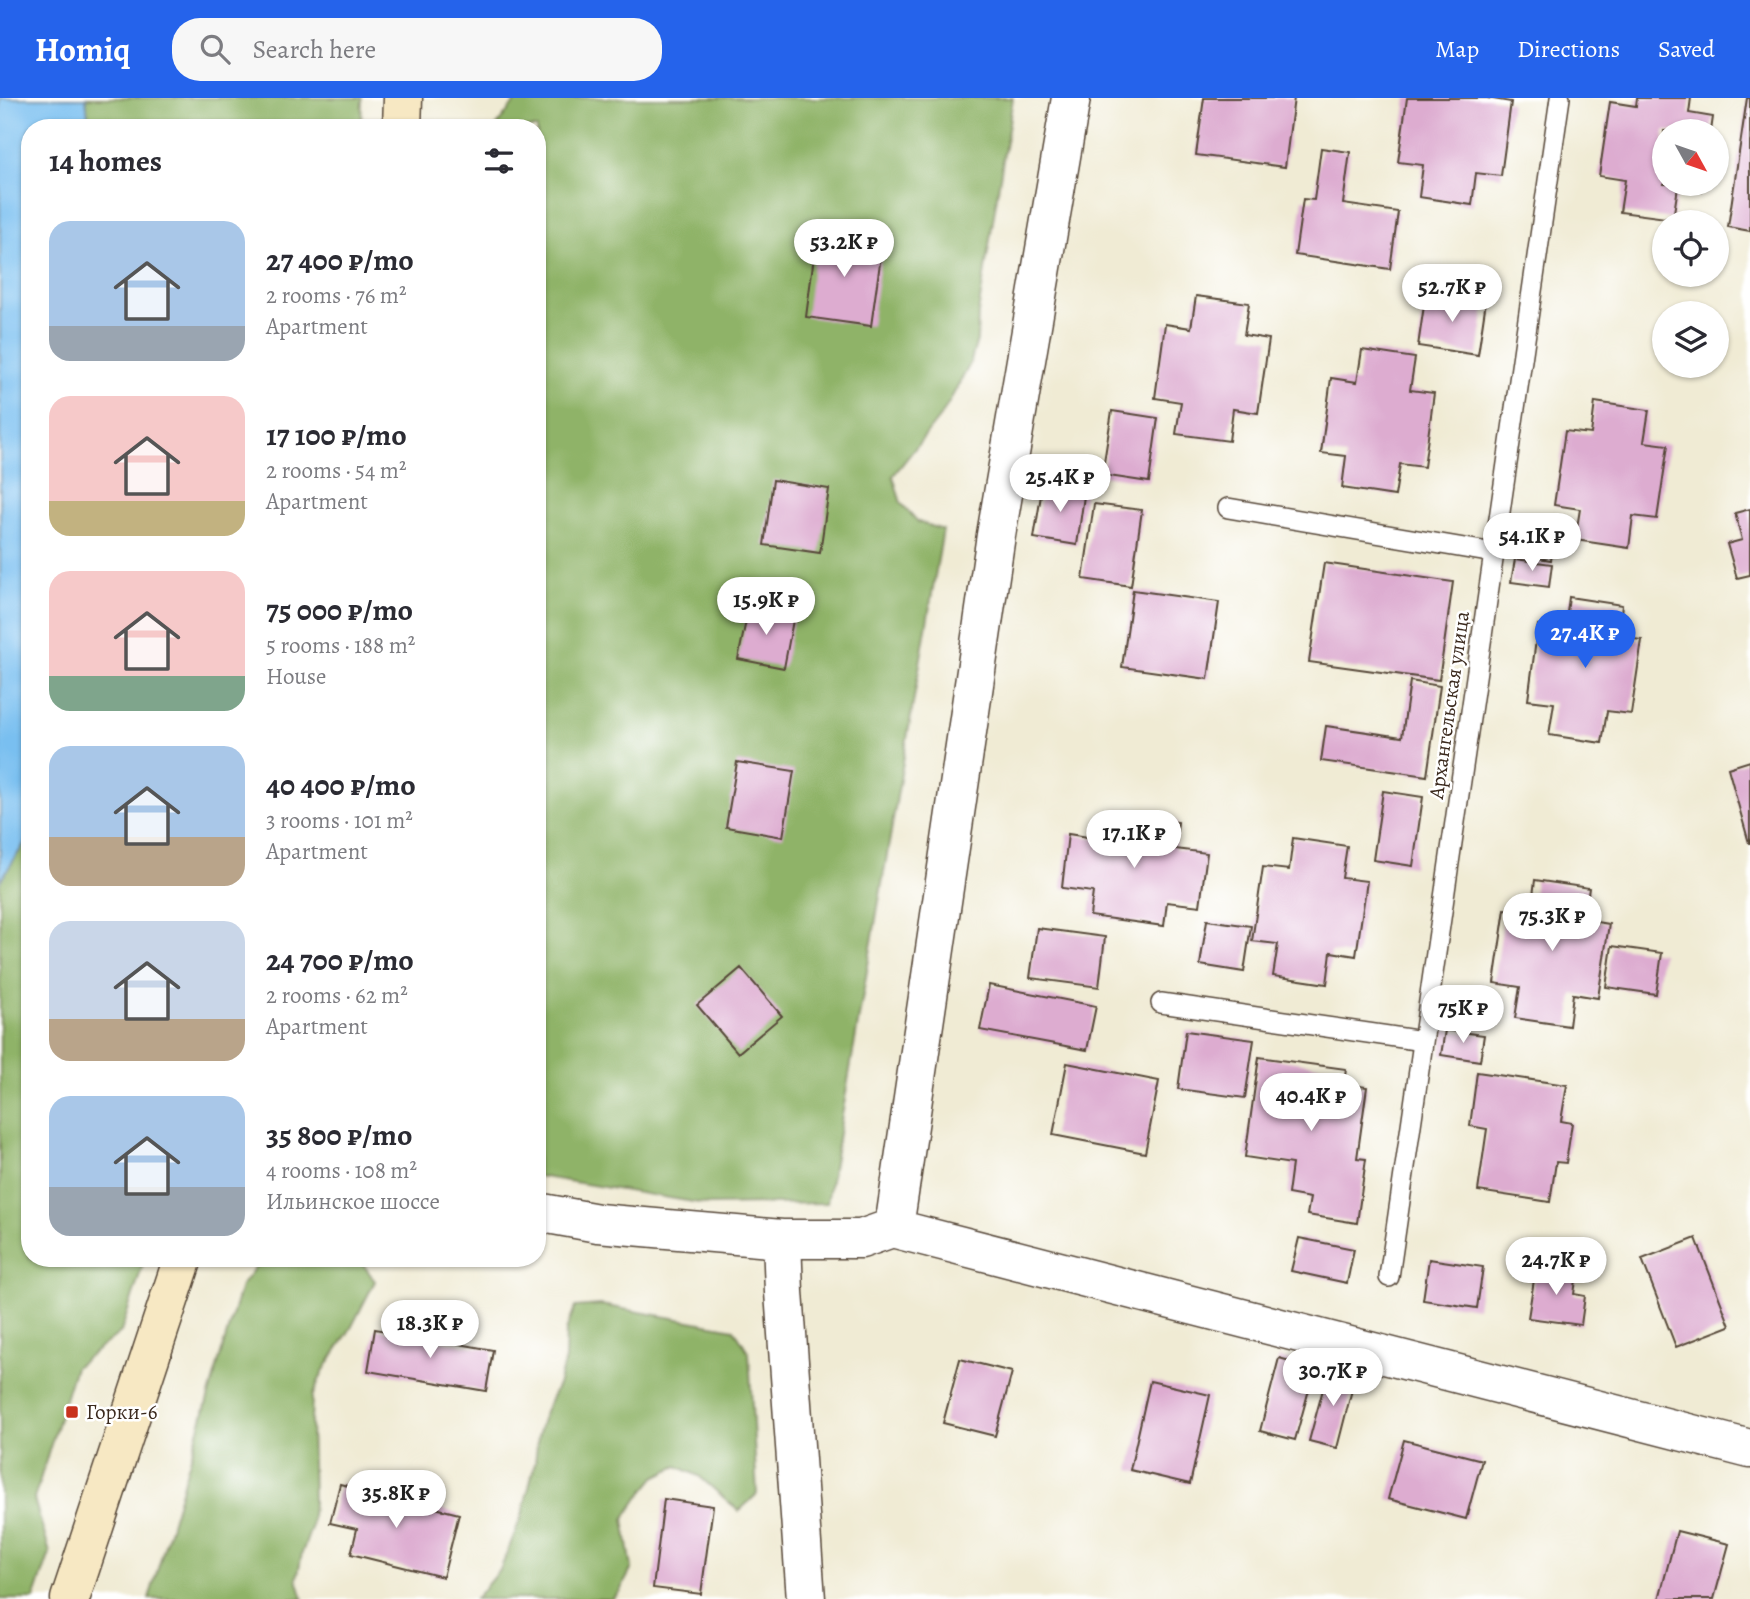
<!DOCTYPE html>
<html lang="en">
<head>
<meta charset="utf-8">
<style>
  :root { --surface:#fff; --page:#f7f7f7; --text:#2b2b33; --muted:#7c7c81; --accent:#2563eb }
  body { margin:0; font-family:Alegreya,serif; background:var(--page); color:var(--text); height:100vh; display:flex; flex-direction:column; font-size:26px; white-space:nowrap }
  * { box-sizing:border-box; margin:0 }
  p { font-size:23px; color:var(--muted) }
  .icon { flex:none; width:38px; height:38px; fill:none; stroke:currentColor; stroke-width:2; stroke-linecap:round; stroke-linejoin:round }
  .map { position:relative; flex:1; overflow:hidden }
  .sheet { position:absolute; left:21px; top:21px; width:525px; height:1148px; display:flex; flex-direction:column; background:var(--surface); border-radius:28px; box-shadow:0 2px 5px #0004 }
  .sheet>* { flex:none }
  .needle { width:46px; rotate:130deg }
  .controls { position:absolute; left:1652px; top:21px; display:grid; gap:14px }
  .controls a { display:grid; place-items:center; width:77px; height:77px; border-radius:50%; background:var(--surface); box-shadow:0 2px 5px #0004; font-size:35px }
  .price { position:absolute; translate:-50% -60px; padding:0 16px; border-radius:24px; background:#fff; color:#222; font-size:23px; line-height:46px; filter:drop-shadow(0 2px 4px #0008) }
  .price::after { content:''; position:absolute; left:50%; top:42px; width:21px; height:16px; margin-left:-10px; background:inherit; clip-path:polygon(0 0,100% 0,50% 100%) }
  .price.on { background:var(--accent); color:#fff }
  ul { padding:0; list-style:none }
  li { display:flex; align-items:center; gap:21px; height:175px; padding:0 28px }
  li span { display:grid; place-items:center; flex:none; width:196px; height:140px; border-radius:21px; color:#555 }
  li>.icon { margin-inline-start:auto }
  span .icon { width:84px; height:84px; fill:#fffc; stroke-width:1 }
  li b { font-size:30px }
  h2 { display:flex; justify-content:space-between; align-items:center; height:84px; padding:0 28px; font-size:30px }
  header { display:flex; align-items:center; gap:42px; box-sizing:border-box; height:98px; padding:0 35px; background:var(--accent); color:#fff }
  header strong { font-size:33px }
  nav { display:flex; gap:38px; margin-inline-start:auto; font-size:24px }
  .search { width:490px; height:63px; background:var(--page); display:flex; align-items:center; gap:18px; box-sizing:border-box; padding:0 24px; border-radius:28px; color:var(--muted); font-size:26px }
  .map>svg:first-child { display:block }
  .forest { fill:#8fb368; stroke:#656e43; stroke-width:2 }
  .water { fill:#79bff0; stroke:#5a7487; stroke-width:2 }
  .building { fill:#ddacd0 }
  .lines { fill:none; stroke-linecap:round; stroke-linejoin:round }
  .lane-casing { stroke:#564739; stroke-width:22 }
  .street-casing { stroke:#564739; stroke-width:41 }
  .secondary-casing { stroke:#564739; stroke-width:41 }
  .lane { stroke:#fff; stroke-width:19 }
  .street { stroke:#fff; stroke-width:38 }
  .secondary { stroke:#f7e8c3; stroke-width:38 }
  .poi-dot { fill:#c8321e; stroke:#fff; stroke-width:2.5 }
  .labels { text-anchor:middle; stroke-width:5; stroke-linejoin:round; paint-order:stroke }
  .street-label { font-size:21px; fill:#3b2a1e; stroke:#fff }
  .poi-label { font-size:21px; fill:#3b2a1e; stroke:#fff; text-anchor:start }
</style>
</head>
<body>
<header>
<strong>Homiq</strong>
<div class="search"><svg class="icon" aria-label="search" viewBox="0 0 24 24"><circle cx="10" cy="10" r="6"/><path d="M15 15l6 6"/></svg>Search here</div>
<nav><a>Map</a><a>Directions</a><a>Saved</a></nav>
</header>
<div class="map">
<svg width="1750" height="1501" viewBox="0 0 1750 1501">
  <rect width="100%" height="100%" fill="#fff"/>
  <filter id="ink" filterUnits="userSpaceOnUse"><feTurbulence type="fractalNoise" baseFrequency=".0143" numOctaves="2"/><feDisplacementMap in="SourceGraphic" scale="14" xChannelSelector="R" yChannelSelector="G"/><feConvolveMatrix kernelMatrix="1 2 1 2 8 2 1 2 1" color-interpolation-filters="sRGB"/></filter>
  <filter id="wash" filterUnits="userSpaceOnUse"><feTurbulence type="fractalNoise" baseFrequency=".00686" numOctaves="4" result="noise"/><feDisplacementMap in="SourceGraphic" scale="28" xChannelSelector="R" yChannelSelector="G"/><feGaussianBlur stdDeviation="1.57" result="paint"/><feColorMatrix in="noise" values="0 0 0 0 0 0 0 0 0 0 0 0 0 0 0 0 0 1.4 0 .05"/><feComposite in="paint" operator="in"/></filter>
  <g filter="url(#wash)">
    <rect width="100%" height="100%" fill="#f0ebd4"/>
    <path class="forest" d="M86,0H362L361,30H89Z
      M518,0H1013L978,215L977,242L970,266L943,315L893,378L901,405L918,424L943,432L827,1105L711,1107L537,1078V30H495Z
      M30,737V1160H145L121,1234L75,1269L34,1401L50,1455L34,1501H0V783Z
      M288,1160H354L360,1162L375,1183L351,1230L322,1275L312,1299L311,1324L313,1404L311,1430L302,1455L297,1481L303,1501H149L241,1188L256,1168Z
      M601,1207L734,1231L749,1255L757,1396L739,1413L699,1378L677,1368L655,1379L638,1400L624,1421L632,1470L620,1493L612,1501H475L501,1470L522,1417L535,1365L538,1339L545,1313L558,1287L565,1261L566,1233L575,1209Z"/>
    <path class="water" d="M0,0H86L89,30H30V737L0,783Z"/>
    <g id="blocks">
      <path class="building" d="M1204,0H1294L1285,69L1196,57Z
        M1407,0H1487L1511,4L1501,78L1476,75L1472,107L1419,99L1423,67L1398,64Z
        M1637,0H1691L1689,15L1713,19L1711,33H1664V86H1703L1702,93L1678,89L1673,121L1620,114L1625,82L1599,78L1610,4L1636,8Z
        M1747,0H1750V133L1728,129Z
        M1321,50L1350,54L1343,106L1398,114L1390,171L1295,157L1303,101L1314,102Z
        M817,135L883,144L871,228L806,219Z
        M1426,194L1486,203L1478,257L1418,248Z
        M1196,198L1249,205L1244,237L1269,241L1258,315L1233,311L1229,343L1176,336L1181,304L1155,300L1165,226L1191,230Z
        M1362,252L1415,260L1410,292L1434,295L1424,369L1400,366L1395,398L1342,390L1346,358L1321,355L1331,280L1357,284Z
        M1595,304L1649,312L1644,344L1668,347L1657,421L1633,418L1629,450L1575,442L1580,411L1554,407L1565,333L1591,336Z
        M1112,313L1158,320L1149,384L1102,377Z
        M773,382L829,391L820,455L764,447Z
        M1043,385L1085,391L1077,447L1034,440Z
        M1094,406L1142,412L1131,488L1083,481Z
        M1750,411V477L1737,480L1727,446L1742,442L1735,415Z
        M1517,433L1554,438L1551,462L1513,456Z
        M1515,461L1552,466L1549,489L1511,484Z
        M1324,465L1453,484L1439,582L1309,564Z
        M1133,492L1219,504L1208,581L1122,569Z
        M1569,499L1622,507L1618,539L1642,542L1631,616L1607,613L1602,645L1549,637L1554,605L1528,602L1538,527L1565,531Z
        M749,508L794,517L784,570L738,561Z
        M1410,583L1440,588L1427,678L1321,663L1326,628L1402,639Z
        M1750,663V745H1749L1728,670Z
        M737,664L794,673L783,739L726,729Z
        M1383,693L1423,699L1413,768L1373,762Z
        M1104,715L1178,724L1175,751L1207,755L1200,808L1167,804L1164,828L1090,818L1093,794L1062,790L1068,736L1101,741Z
        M1293,740L1347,748L1342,780L1367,783L1356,858L1331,854L1327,886L1273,878L1278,846L1252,843L1263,769L1289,772Z
        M1535,782L1589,790L1584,822L1609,826L1598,900L1573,896L1569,928L1515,920L1520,889L1494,885L1505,811L1531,814Z
        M1207,822L1251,828L1244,874L1200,867Z
        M1037,830L1105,839L1099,889L1030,880Z
        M1612,848L1662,855L1656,896L1606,889Z
        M741,870L782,918L738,955L697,907Z
        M989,887L1096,908L1087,952L980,932Z
        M1445,932L1484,937L1480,963L1441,957Z
        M1186,933L1254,942L1245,1000L1178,991Z
        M1259,959L1346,971L1344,986L1367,989L1357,1060L1366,1061L1357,1125L1307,1117L1310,1100L1288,1096L1292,1066L1245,1059Z
        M1067,965L1159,983L1145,1055L1053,1037Z
        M1477,974L1567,987L1561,1023L1572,1025L1566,1065L1556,1064L1550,1104L1478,1093L1487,1031L1470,1028Z
        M1299,1140L1354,1151L1347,1185L1291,1173Z
        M1696,1140L1730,1228L1676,1249L1642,1161Z
        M1429,1161L1483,1169L1477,1210L1423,1202Z
        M1536,1169L1577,1175L1574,1196L1585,1198L1581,1227L1528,1220Z
        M375,1231L493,1252L486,1293L368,1273Z
        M1279,1260L1315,1270L1295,1342L1260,1333Z
        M960,1261L1012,1274L995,1338L943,1325Z
        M1329,1269L1356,1276L1337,1350L1309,1343Z
        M1150,1283L1210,1297L1190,1386L1130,1372Z
        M1404,1342L1482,1362L1466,1421L1388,1401Z
        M340,1386L459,1416L443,1479L351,1456L357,1431L330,1425Z
        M664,1401L713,1408L701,1496L653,1490Z
        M1677,1433L1729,1446L1714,1501H1659Z"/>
    </g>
  </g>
  <g filter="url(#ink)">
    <use href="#blocks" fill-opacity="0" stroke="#564739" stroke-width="2"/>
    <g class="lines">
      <g class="lane-casing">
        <path id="lane" d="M1228,410L1494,455
          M1161,905L1423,943
          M1389,1179L1560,0"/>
      </g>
      <g class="street-casing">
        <path id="street" d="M537,1114L598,1125L782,1141H861L892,1130L896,1116L996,437L1071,0
          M892,1130L1750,1351
          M782,1141L784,1194L806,1501"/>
      </g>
      <g class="secondary-casing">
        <path id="secondary" d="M402,30L403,0
          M70,1501L183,1160"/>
      </g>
      <use href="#lane" class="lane"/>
      <use href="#street" class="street"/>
      <use href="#secondary" class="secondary"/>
    </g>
  </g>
  <rect class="poi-dot" x="65" y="1307" width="14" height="14" rx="3.5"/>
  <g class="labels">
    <g class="street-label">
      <text transform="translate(1449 607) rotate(-82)" y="7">Архангельская улица</text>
    </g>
    <g class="poi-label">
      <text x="86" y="1321">Горки-6</text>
    </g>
  </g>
</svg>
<div class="controls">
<a><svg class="needle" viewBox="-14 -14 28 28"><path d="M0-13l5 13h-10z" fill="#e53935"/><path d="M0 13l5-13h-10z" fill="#7c7c81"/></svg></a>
<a><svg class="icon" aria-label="locate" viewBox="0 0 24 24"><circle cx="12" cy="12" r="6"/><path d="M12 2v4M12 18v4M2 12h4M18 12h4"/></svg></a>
<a><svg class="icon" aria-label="layers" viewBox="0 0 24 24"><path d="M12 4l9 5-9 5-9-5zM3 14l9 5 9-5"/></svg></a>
</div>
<b class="price" style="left:844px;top:181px">53.2K ₽</b>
<b class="price" style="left:1452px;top:226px">52.7K ₽</b>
<b class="price" style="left:1060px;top:416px">25.4K ₽</b>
<b class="price" style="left:1532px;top:475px">54.1K ₽</b>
<b class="price" style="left:766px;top:539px">15.9K ₽</b>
<b class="price on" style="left:1585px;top:572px">27.4K ₽</b>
<b class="price" style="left:1134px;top:772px">17.1K ₽</b>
<b class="price" style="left:1552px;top:855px">75.3K ₽</b>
<b class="price" style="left:1463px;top:947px">75K ₽</b>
<b class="price" style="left:1311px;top:1035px">40.4K ₽</b>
<b class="price" style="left:1556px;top:1199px">24.7K ₽</b>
<b class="price" style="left:430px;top:1262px">18.3K ₽</b>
<b class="price" style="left:1333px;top:1310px">30.7K ₽</b>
<b class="price" style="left:396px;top:1432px">35.8K ₽</b>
<section class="sheet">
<h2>14 homes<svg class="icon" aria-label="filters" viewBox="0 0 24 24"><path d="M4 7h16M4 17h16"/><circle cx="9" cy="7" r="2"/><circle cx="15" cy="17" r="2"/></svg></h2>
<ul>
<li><span style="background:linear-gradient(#a9c7e8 75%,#9aa5b1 0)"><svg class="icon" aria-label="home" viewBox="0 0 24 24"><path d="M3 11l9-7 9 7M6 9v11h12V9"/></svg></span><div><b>27 400 ₽/mo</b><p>2 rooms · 76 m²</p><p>Apartment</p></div></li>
<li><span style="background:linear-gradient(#f6c9c9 75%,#c2b280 0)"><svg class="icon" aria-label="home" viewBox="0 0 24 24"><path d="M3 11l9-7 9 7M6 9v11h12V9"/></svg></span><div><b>17 100 ₽/mo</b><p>2 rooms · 54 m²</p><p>Apartment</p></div></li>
<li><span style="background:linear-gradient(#f6c9c9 75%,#7fa58c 0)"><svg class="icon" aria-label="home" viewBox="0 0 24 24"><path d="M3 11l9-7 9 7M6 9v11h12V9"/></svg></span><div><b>75 000 ₽/mo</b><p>5 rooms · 188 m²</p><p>House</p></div></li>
<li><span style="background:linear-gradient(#a9c7e8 65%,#b9a48a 0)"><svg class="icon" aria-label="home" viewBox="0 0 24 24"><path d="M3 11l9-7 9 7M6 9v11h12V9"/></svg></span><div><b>40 400 ₽/mo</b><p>3 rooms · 101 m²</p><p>Apartment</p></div></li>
<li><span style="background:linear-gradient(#c9d6e8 70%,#b9a48a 0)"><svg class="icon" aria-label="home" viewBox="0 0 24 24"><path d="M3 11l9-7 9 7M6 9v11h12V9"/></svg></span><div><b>24 700 ₽/mo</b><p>2 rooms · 62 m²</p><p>Apartment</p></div></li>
<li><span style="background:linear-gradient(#a9c7e8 65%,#9aa5b1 0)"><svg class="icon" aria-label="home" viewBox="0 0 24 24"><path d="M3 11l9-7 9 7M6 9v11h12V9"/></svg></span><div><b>35 800 ₽/mo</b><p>4 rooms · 108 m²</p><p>Ильинское шоссе</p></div></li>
</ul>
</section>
</div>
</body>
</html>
